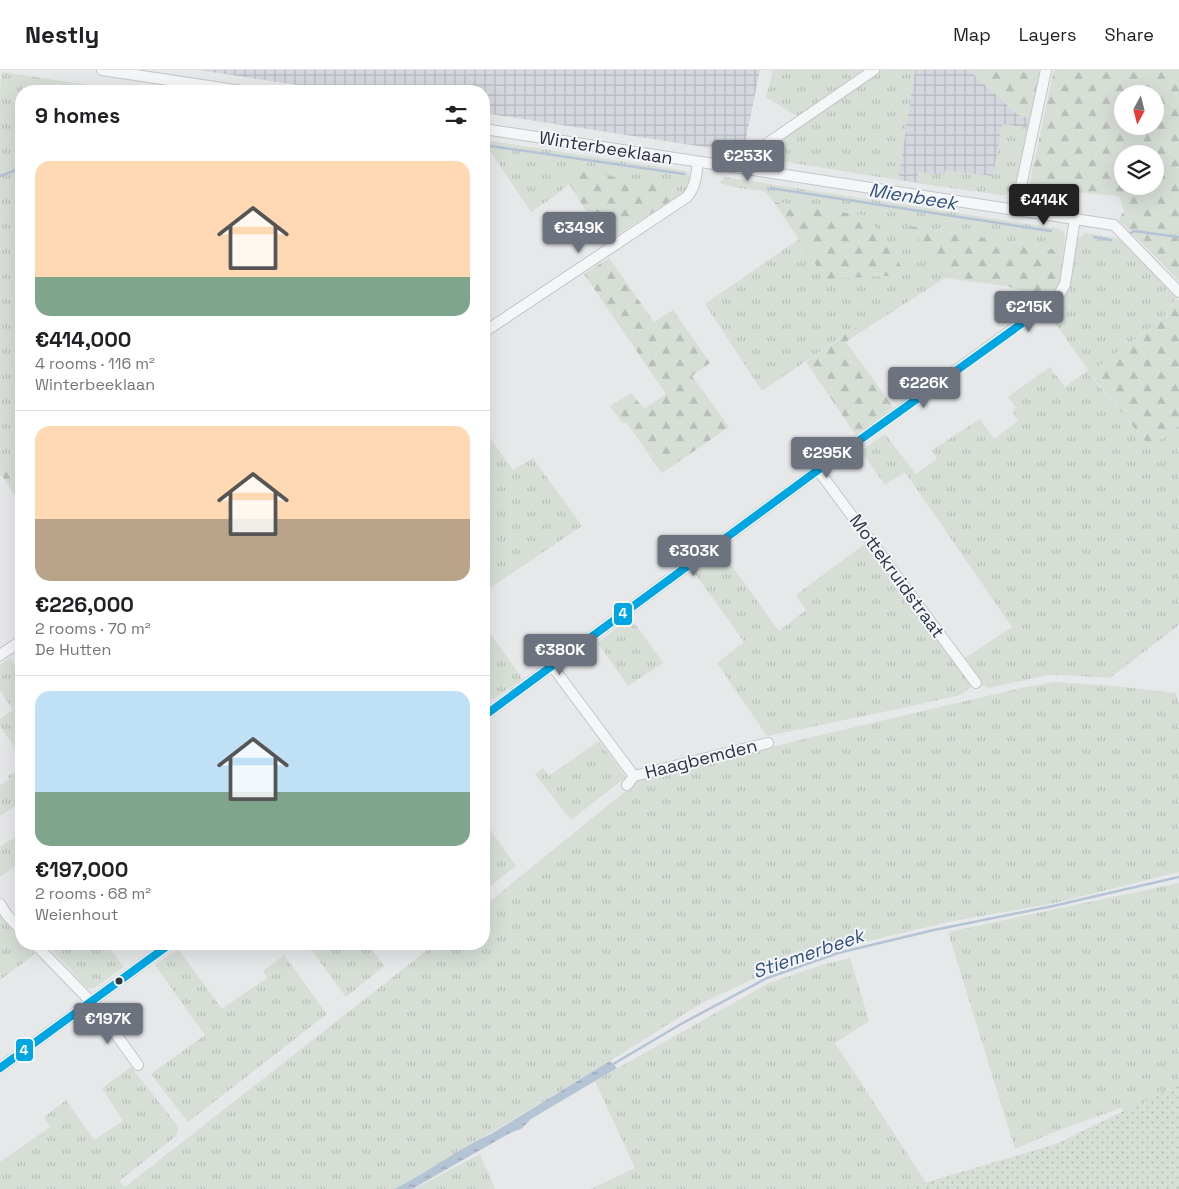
<!DOCTYPE html>
<html lang="en">
<head>
<meta charset="utf-8">
<style>
  :root { --surface:#fff; --page:#f2f2f2; --text:#202124; --muted:#757577; --line:#e0e0e0; --accent:#6c737f }
  body { margin:0; font-family:"Space Grotesk",sans-serif; background:var(--page); color:var(--text); height:100vh; display:flex; flex-direction:column; font-size:19px; white-space:nowrap }
  * { box-sizing:border-box; margin:0 }
  p { font-size:16px; color:var(--muted) }
  .icon { flex:none; width:28px; height:28px; fill:none; stroke:currentColor; stroke-width:2; stroke-linecap:round; stroke-linejoin:round }
  .map { position:relative; flex:1; overflow:hidden }
  .drawer { position:absolute; left:15px; top:15px; width:475px; height:865px; display:flex; flex-direction:column; background:var(--surface); border-radius:20px; box-shadow:0 5px 20px #0002 }
  .drawer>* { flex:none }
  .needle { width:32px; rotate:187deg }
  .buttons { position:absolute; left:1114px; top:15px; display:grid; gap:10px }
  .buttons a { display:grid; place-items:center; width:50px; height:50px; border-radius:50%; background:var(--surface); box-shadow:0 5px 20px #0002; font-size:25px }
  .price { position:absolute; translate:-50% -42px; padding:0 11px; border-radius:5px; background:var(--accent); color:#fff; font-size:16px; line-height:32px; filter:drop-shadow(0 1px 2px #0008) }
  .price::after { content:''; position:absolute; left:50%; top:30px; width:15px; height:11px; margin-left:-8px; background:inherit; clip-path:polygon(0 0,100% 0,50% 100%) }
  .price.on { background:#222; color:#fff }
  ul { padding:0; list-style:none }
  li { display:grid; align-content:center; gap:10px; height:265px; padding:0 20px }
  li+li { border-top:1px solid var(--line) }
  li span { display:grid; place-items:center; height:155px; border-radius:15px; color:#555 }
  li>.icon { margin-inline-start:auto }
  span .icon { width:90px; height:90px; fill:#fffc; stroke-width:1 }
  li b { font-size:21px }
  h2 { display:flex; justify-content:space-between; align-items:center; height:60px; padding:0 20px; font-size:21px }
  header { display:flex; align-items:center; gap:30px; box-sizing:border-box; height:70px; padding:0 25px; background:var(--surface); border-bottom:1px solid var(--line) }
  header strong { font-size:24px }
  nav { display:flex; gap:28px; margin-inline-start:auto; font-size:18px }
  .map>svg:first-child { display:block }
  .industrial { fill:url(#industrial-grid) }
  .grass { fill:url(#grass-tufts) }
  .forest { fill:url(#forest-firs); fill-rule:evenodd }
  .park { fill:url(#park-dots) }
  .water { fill:url(#water-ripples) }
  .lines { fill:none; stroke-linecap:round; stroke-linejoin:round }
  .stream { stroke:#b4c4d5; stroke-width:2.5 }
  .street-casing { stroke:#c4c6c8; stroke-width:12 }
  .street { stroke:#f5f6f7; stroke-width:10 }
  .bus-1-casing { stroke:#f4f6f9; stroke-width:11 }
  .bus-1 { stroke:#00a6e2; stroke-width:8 }
  .bus-dot { fill:#2b3445; stroke:#f4f6f9; stroke-width:2 }
  .labels { text-anchor:middle; stroke-width:4; stroke-linejoin:round; paint-order:stroke }
  .street-label { font-size:18px; fill:#2b3445; stroke:#f4f6f9 }
  .water-label { font-size:19px; font-style:italic; fill:#34527a; stroke:#f4f6f9 }
  .line-badge { stroke:#f4f6f9; stroke-width:2 }
  .badge-label { font-size:14px; text-anchor:middle; font-weight:bold; fill:#fff }
</style>
</head>
<body>
<header>
<strong>Nestly</strong>
<nav><a>Map</a><a>Layers</a><a>Share</a></nav>
</header>
<div class="map">
<svg width="1179" height="1119" viewBox="0 0 1179 1119">
  <defs>
    <pattern id="industrial-grid" width="8" height="8" patternUnits="userSpaceOnUse" patternTransform="scale(1.25)"><rect width="8" height="8" fill="#d4d7dd"/><path d="M0 4h8M4 0v8" fill="none" stroke="#b6b9bf"/></pattern>
    <pattern id="grass-tufts" width="24" height="20" patternUnits="userSpaceOnUse" patternTransform="scale(1.25)"><rect width="24" height="20" fill="#d6ded6"/><path d="M3 7l-1-3M5 7V3M7 7l1-3M15 17l-1-3M17 17v-4M19 17l1-3" fill="none" stroke="#b8bfb9"/></pattern>
    <pattern id="forest-firs" width="22" height="20" patternUnits="userSpaceOnUse" patternTransform="scale(1.25)"><rect width="22" height="20" fill="#d6ded6"/><path d="M5 1l3.5 6h-7zM16 11l3.5 6h-7z" fill="#b8bfb9"/></pattern>
    <pattern id="park-dots" width="8" height="8" patternUnits="userSpaceOnUse" patternTransform="scale(1.25)"><rect width="8" height="8" fill="#d6ded6"/><path d="M2 2h.1M6 6h.1" fill="none" stroke="#b8bfb9" stroke-width="1.8" stroke-linecap="round"/></pattern>
    <pattern id="water-ripples" width="26" height="14" patternUnits="userSpaceOnUse" patternTransform="scale(1.25)"><rect width="26" height="14" fill="#b4c4d5"/><path d="M2 4q2-2 4 0t4 0M15 11q2-2 4 0t4 0" fill="none" stroke="#93a0af"/></pattern>
  </defs>
  <rect width="100%" height="100%" fill="#e6e8ea"/>
  <path class="industrial" d="M198,0H760L743,83L484,43V21H338Z
    M915,0H969L1018,45L1031,48L1015,120L1003,125L898,110Z"/>
  <path class="grass" d="M773,0H869L800,48L766,27Z
    M882,0H915L898,110L756,87Z
    M2,2L130,21H21V392L0,405V19Z
    M1002,54L1029,58L1015,120L1003,125L917,113L918,102L944,105L945,100L993,106Z
    M484,70L686,101L689,104C693,118 685,121 675,128L674,125L559,98L569,114L556,125L531,142L488,78L484,76Z
    M725,107L1059,159L1063,161L1065,165L1064,181L910,156L945,208L859,263L856,257L762,321L705,234L799,169L825,209L868,146L774,132L765,121L739,118L719,113Z
    M1085,163L1122,169L1176,228L1163,248L1089,304L1150,377L1179,355V555L1110,608L1064,605H1048L989,618L983,616L965,588L1012,557L905,402L885,415L861,381L885,364L916,404L937,389L932,380L980,349L994,369L1018,351L1012,341L1016,338L1008,327L1050,297L1065,317L1088,300L1049,244L1069,220L1076,173L1077,169Z
    M484,359L513,400L533,388L582,456L484,522Z
    M866,473L970,614L971,618L960,625L907,637L767,666L717,593L744,572L694,502L721,481L779,561L806,540L796,525Z
    M630,547L663,593L628,616L598,573Z
    M484,555L523,609L484,635Z
    M10,588L21,604V687L0,656V649L13,640L0,620V595Z
    M1055,612L1115,616L1176,623L1179,634V802L1055,833L948,852L811,885L764,904L700,934L599,998L397,1119H0V1092L50,1057L44,1047L66,1030L94,1070L123,1051L102,1018L131,997L177,1055L178,1061L176,1066L119,1111L125,1117L435,874H484V836L638,711L808,668L1021,618Z
    M599,671L626,707L571,750L535,704L543,698L549,706Z
    M21,699V732L0,746V715L10,709L8,706Z
    M484,751L516,796L484,821Z
    M21,763V792L0,807V777Z
    M1179,813V1119H961L1074,1066L1122,1053L1123,1037L1052,1063L1015,1079L948,862Z
    M0,846L21,869V874H25L35,884L0,910Z
    M47,874H106L124,897L94,918H87Z
    M307,874H368L384,896L346,927Z
    M178,879L222,939L267,908L263,901L284,885L327,944L188,1052L151,1004L205,965L155,895Z
    M850,888L869,951L835,973L930,1119H591L635,1098L595,1011L769,913L822,895Z
    M480,1084L495,1119H413H414Z"/>
  <path class="forest" d="M969,0H1041L1031,48L1018,45Z
    M1054,0H1179V211L1119,150L1124,140L1119,126L1074,122L1071,136L1031,129L1027,125ZM1122,24H1155V56H1122ZM1122,84H1155V116H1122Z
    M559,98L648,112L670,121L675,128L606,172Z
    M774,132L868,146L907,205L825,209Z
    M909,156L1064,181C1060,211 1065,219 1036,234L1022,221L1007,216L945,208Z
    M609,188L654,252L673,240L710,293L692,306L729,357L662,403L626,352L623,354L610,336L631,323L644,339L666,324L584,204Z
    M1176,228L1179,231V355L1150,377L1089,303L1163,248Z
    M856,257L859,263L846,272L893,337L856,365L806,292Z
    M21,392V432L20,433L1,404Z"/>
  <path class="park" d="M1179,1014V1119H904L1056,1074Z"/>
  <path class="water" d="M610,991L617,998L531,1049L521,1059L510,1063L412,1119H394C428,1103 457,1079 491,1064Z"/>
  <g class="lines">
    <path class="stream" d="M490,76L684,104
      M0,106L21,98
      M770,118L1051,161
      M1131,163L1134,161L1179,167
      M1094,167L1111,170
      M610,996L681,954L767,908L838,883L934,860L1053,836L1179,807"/>
    <g class="street-casing">
      <path id="street" d="M102,0L242,21
        M484,59L1114,155L1179,222
        M744,98L750,89L762,77L874,0
        M1016,139L1046,0
        M484,262L687,127C696,116 696,106 698,92
        M818,400L976,613
        M0,585L21,571
        M552,596L634,706
        M484,646L818,400L1053,230L1060,223L1065,214L1075,148
        M627,715L634,706L768,673
        M0,834L7,845L21,860
        M35,874L98,939L138,995
        M0,998L170,874"/>
    </g>
    <use href="#street" class="street"/>
    <g class="bus-1-casing">
      <path id="bus-1" d="M484,646L818,400L1042,239
        M0,998L170,874"/>
    </g>
    <use href="#bus-1" class="bus-1"/>
  </g>
  <circle class="bus-dot" cx="119" cy="911" r="4.5"/>
  <g class="labels">
    <g class="street-label">
      <text transform="translate(606 78) rotate(9)" y="6">Winterbeeklaan</text>
      <text transform="translate(897 506) rotate(54)" y="6">Mottekruidstraat</text>
      <text transform="translate(701 689) rotate(-14)" y="6">Haagbemden</text>
    </g>
    <g class="water-label">
      <text transform="translate(913 126) rotate(9)" y="7">Mienbeek</text>
      <text transform="translate(808 883) rotate(-19)" y="7">Stiemerbeek</text>
    </g>
  </g>
  <g class="line-badge">
    <rect x="613" y="532" width="20" height="24" rx="5" fill="#00a6e2"/>
    <rect x="15" y="968" width="19" height="24" rx="5" fill="#00a6e2"/>
  </g>
  <g class="badge-label">
    <text x="623" y="548">4</text>
    <text x="24" y="985">4</text>
  </g>
</svg>
<div class="buttons">
<a><svg class="needle" viewBox="-14 -14 28 28"><path d="M0-13l5 13h-10z" fill="#e53935"/><path d="M0 13l5-13h-10z" fill="#757577"/></svg></a>
<a><svg class="icon" aria-label="layers" viewBox="0 0 24 24"><path d="M12 4l9 5-9 5-9-5zM3 14l9 5 9-5"/></svg></a>
</div>
<b class="price" style="left:748px;top:112px">€253K</b>
<b class="price on" style="left:1044px;top:156px">€414K</b>
<b class="price" style="left:579px;top:184px">€349K</b>
<b class="price" style="left:1029px;top:263px">€215K</b>
<b class="price" style="left:924px;top:339px">€226K</b>
<b class="price" style="left:827px;top:409px">€295K</b>
<b class="price" style="left:694px;top:507px">€303K</b>
<b class="price" style="left:560px;top:606px">€380K</b>
<b class="price" style="left:108px;top:975px">€197K</b>
<section class="drawer">
<h2>9 homes<svg class="icon" aria-label="filters" viewBox="0 0 24 24"><path d="M4 7h16M4 17h16"/><circle cx="9" cy="7" r="2"/><circle cx="15" cy="17" r="2"/></svg></h2>
<ul>
<li><span style="background:linear-gradient(#ffd9b3 75%,#7fa58c 0)"><svg class="icon" aria-label="home" viewBox="0 0 24 24"><path d="M3 11l9-7 9 7M6 9v11h12V9"/></svg></span><div><b>€414,000</b><p>4 rooms · 116 m²</p><p>Winterbeeklaan</p></div></li>
<li><span style="background:linear-gradient(#ffd9b3 60%,#b9a48a 0)"><svg class="icon" aria-label="home" viewBox="0 0 24 24"><path d="M3 11l9-7 9 7M6 9v11h12V9"/></svg></span><div><b>€226,000</b><p>2 rooms · 70 m²</p><p>De Hutten</p></div></li>
<li><span style="background:linear-gradient(#bfe0f5 65%,#7fa58c 0)"><svg class="icon" aria-label="home" viewBox="0 0 24 24"><path d="M3 11l9-7 9 7M6 9v11h12V9"/></svg></span><div><b>€197,000</b><p>2 rooms · 68 m²</p><p>Weienhout</p></div></li>
</ul>
</section>
</div>
</body>
</html>
